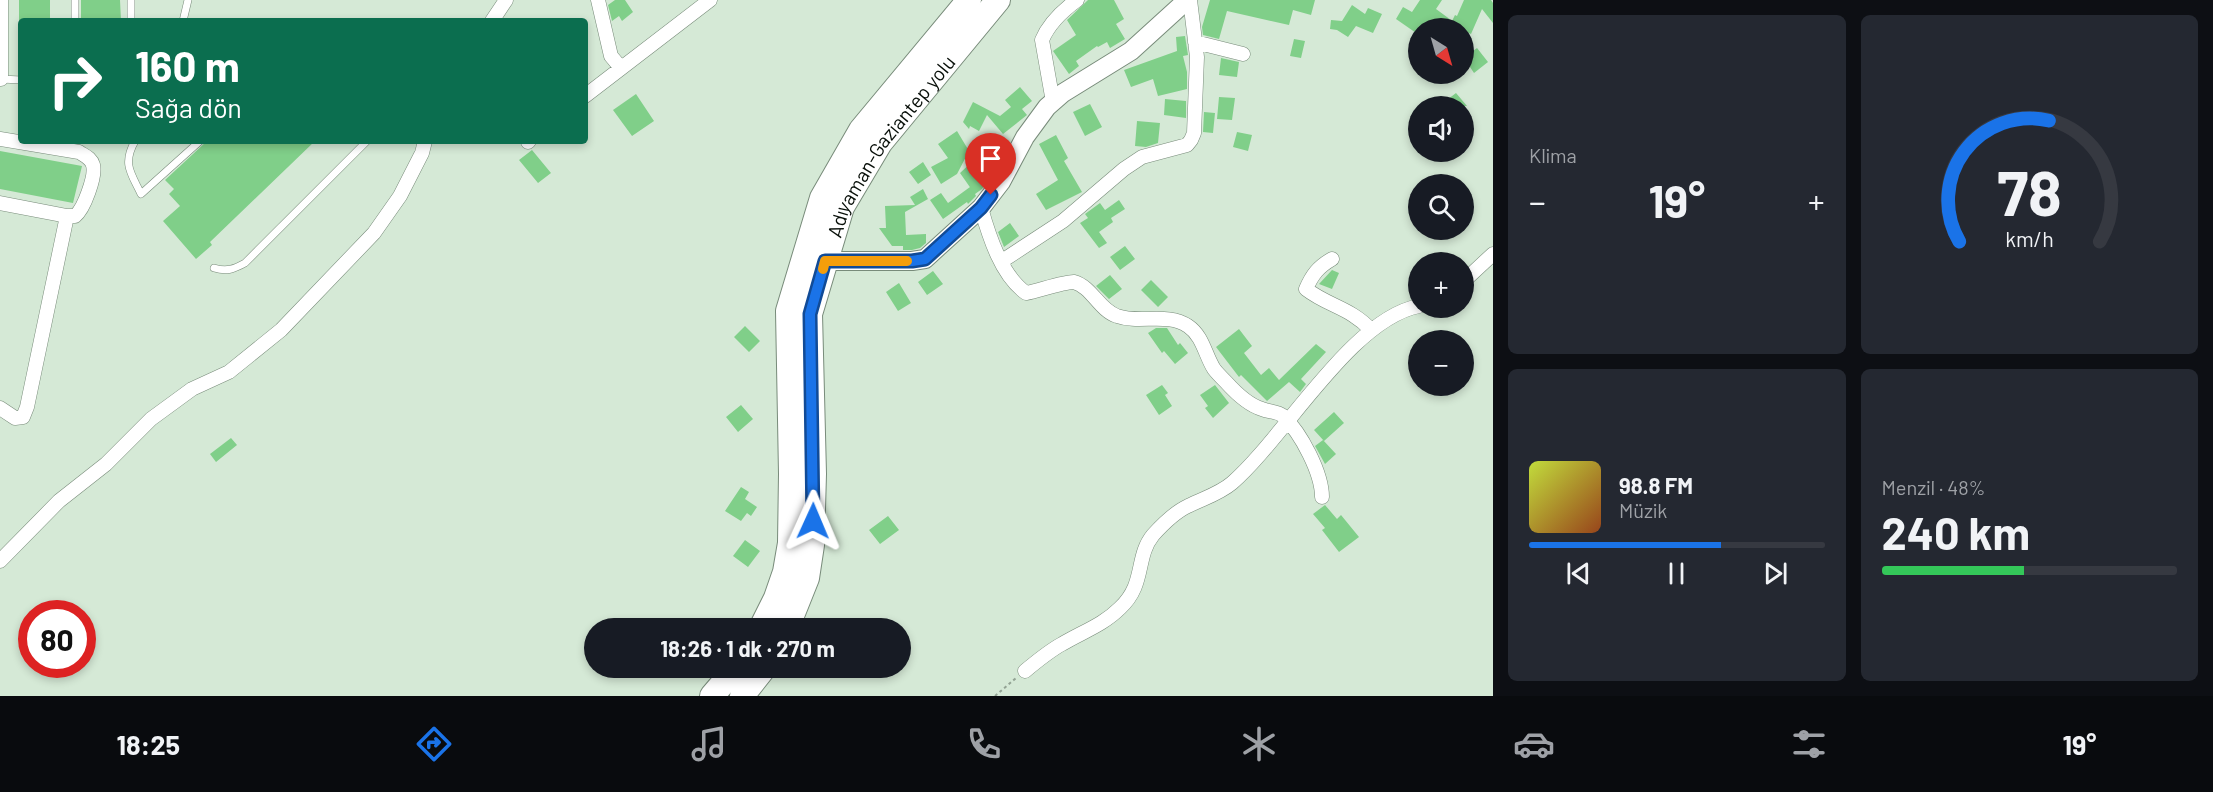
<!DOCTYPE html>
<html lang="tr">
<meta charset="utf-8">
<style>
body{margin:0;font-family:Barlow,sans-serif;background:#242831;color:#f1f3f6;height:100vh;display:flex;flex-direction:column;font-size:22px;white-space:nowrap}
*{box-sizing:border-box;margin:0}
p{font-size:20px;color:#9ea1a6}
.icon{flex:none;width:33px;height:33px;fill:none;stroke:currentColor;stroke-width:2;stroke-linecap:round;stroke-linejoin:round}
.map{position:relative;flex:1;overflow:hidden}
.sheet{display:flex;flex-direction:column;gap:15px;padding:15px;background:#0d0f14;width:720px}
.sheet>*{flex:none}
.banner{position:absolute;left:18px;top:18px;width:570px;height:126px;border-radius:6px;box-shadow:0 3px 9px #0003;background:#0b6e4f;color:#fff;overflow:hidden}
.needle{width:39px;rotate:143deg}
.tools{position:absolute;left:1408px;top:18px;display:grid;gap:12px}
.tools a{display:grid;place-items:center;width:66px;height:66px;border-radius:50%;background:#171b24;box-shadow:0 3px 9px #0003;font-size:30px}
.speed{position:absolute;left:18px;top:600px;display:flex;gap:12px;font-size:30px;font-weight:700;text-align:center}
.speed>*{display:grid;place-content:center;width:78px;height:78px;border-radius:50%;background:#171b24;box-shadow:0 3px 9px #0003;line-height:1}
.speed .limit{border:9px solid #d22;background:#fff;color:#111}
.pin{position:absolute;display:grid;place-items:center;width:51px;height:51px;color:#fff;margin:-62px -26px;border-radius:50% 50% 50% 0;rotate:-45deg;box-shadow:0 0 6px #0007}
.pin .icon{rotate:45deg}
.me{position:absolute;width:66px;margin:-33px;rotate:1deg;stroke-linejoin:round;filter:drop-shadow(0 0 4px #0008)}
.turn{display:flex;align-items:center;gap:21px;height:126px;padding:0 18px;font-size:27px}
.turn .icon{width:78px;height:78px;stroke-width:2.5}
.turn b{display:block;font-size:42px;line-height:51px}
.big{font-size:45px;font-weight:700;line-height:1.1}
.sheet .card{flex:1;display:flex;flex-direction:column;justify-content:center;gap:9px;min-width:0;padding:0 21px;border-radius:9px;background:#242831}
.sheet .dial{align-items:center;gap:0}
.dial svg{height:156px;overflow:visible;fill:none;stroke:#363941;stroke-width:7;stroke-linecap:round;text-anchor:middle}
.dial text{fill:#f1f3f6;stroke:none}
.song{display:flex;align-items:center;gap:18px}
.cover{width:72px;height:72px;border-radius:9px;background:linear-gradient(135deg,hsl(70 70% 55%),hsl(20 70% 35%))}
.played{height:6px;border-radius:3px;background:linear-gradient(90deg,#1a73e8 65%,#363941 65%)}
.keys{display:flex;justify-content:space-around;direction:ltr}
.heat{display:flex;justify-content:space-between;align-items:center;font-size:33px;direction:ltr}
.charge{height:9px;border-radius:4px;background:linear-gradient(90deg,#34c759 48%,#363941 0)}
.sheet .tiles{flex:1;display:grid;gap:15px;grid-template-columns:repeat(2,1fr)}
.trip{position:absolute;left:584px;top:618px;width:327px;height:60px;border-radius:30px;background:#171b24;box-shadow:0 3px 9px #0003;font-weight:700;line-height:60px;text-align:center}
.tabs{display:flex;height:96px;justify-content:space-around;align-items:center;background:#090b0e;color:#9ea1a6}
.tabs .icon{width:42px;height:42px}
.tabs .active{color:#1a73e8}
.tabs b{font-size:27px;color:#f1f3f6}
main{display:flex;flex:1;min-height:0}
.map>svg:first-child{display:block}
.building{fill:#80cf89}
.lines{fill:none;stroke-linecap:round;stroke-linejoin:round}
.lane-casing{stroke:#788b7a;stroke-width:8}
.street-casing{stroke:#788b7a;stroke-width:15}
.secondary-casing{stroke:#788b7a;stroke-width:20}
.highway-casing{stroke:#788b7a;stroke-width:26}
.path{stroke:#93a394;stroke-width:2;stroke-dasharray:3 3;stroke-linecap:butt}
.lane{stroke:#fff;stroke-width:7}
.street{stroke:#fff;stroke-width:14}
.secondary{stroke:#fff;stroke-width:18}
.highway{stroke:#fff;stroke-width:24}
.route-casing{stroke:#114b97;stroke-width:15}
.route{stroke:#1a73e8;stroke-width:10}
.slow{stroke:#f59e0b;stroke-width:10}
.labels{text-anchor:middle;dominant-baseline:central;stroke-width:4.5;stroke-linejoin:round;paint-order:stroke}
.street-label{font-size:20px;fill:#080f09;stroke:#d5e9d6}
</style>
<main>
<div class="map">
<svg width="1493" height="696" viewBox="0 0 1493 696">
<rect width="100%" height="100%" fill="#d5e9d6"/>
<path class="building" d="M19,0H50V21H19Z
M81,0H120L121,21H81Z
M615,0H625L633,12L622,21L619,16L612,21L608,5Z
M1088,0H1114L1124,19L1116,24L1125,39L1110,48L1107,42L1098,47L1097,46L1076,61L1079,66L1069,74L1053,51L1076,35L1067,20Z
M1210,0H1315L1311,15L1293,10L1289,25L1227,11L1219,39L1203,35L1202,27Z
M1420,0H1442L1436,9L1451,20L1449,24L1438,19L1444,28H1419V35L1396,19L1403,7L1412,12Z
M1464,0H1491L1493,3V23L1482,9L1471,34L1464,31V28H1458L1450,25L1455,15L1457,16Z
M1352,5L1365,14L1368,8L1382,14L1373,33L1356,26L1348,37L1337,30L1330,29L1331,20L1342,21Z
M1185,36L1188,55L1183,56L1187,72V89L1158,96L1153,79L1131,87L1124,70L1177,51L1176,37Z
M1294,39L1305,41L1301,58L1290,56Z
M1477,48L1488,62L1474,73L1464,58Z
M1221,58L1239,62L1237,77L1219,75Z
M1020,87L1032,101L1022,109L1027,115L1003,134L987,115L979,131L970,126L969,129L963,122L973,102L1000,116L1011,107L1005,100Z
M1456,93L1467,106H1439Z
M636,94L654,121L632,136L613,110Z
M1219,97L1235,98L1232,120L1217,119Z
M1165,99L1186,101V118L1164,115Z
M1090,104L1102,127L1085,136L1073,112Z
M1204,112L1215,113L1213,133L1203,132Z
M1137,121L1160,123L1158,143L1146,147L1135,146Z
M957,131L969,151L957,174L941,184L931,167L948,158L938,144Z
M1237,132L1252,135L1248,151L1233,147Z
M1056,135L1068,158L1064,161L1082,192L1046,210L1036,194L1058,180L1039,144Z
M999,136L1008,146L997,158L987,148Z
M207,141H315L210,242L212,245L196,259L163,221L180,206L169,194L174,189L165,180Z
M532,150L551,173L538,183L519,160Z
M0,151L82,166L73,203L0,189Z
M974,160L979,169L985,165L992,175L982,189L975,194L976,196L968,204L967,202L943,219L930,200L941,193L948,203L970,187L974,193L960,173Z
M923,162L931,175L918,184L909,172Z
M923,189L928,199L905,212L906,235L926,234V243L920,248L912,250H903V246H892L879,228H886L885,206L915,205L910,197Z
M1119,200L1125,209L1111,218L1113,222L1099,232L1107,243L1099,248L1080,223L1088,218L1085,214L1100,203L1105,210Z
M1010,223L1019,236L1004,247L998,232Z
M1125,246L1135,259L1120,270L1110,257Z
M1332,270L1339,273L1332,289L1319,284Z
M933,271L943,284L927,295L918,282Z
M1110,275L1122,289L1109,299L1096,286Z
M1151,280L1168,297L1158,307L1141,290Z
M899,283L911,303L898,311L886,292Z
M745,326L760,341L749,352L734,337Z
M1156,328H1167L1178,345L1180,343L1188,353L1175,364L1164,351L1162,353L1148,333Z
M1239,329L1252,346L1244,353L1261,375L1269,368L1279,380L1316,344L1326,352L1301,379L1306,384L1300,392L1289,382L1267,401L1241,375L1239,377L1216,347Z
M1162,385L1168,393L1165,395L1172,406L1159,415L1146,395Z
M1215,385L1229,403L1213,418L1205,408L1208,406L1200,395Z
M741,405L753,419L738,432L726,417Z
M1334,412L1344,423L1324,441L1314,430Z
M231,438L237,445L216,462L210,454Z
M1323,440L1336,454L1325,464L1315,446Z
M741,487L749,492L745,499L757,507L751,516L747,513L741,521L725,511Z
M1325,505L1337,519L1341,515L1359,537L1339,552L1322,530L1325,528L1313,514Z
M888,516L899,530L880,544L869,530Z
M745,540L760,551L748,567L733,556Z"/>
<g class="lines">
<defs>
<path id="lane" d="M75,0V21
M131,21V0
M183,21L188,0
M0,79L21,80
M135,141C122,164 131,173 141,194L200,141
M214,268C227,272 234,269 245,263L367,141"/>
<path id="street" d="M1,0V79
M598,0L611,56L621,68
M492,21L506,0
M1195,42L1243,54
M585,96L710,0
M1053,102L1042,40C1049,23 1062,11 1077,0
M0,139L79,152C85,156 91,158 93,165C96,176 84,209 75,216H67L0,203
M528,142L529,141
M981,208C989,236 1001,275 1026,293C1037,291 1067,281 1074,282C1092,287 1099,310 1117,316C1139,324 1168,312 1188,326C1203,336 1205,355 1214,369C1217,373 1222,378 1226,382C1235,392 1248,405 1262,409C1269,412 1277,411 1283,416C1301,433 1322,473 1322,497
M1332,259C1318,267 1312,275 1306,289C1328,306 1351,308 1371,330
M1002,261L1063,221L1124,169L1142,157L1187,145L1191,140L1194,133L1197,57L1190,0
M1464,281L1493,254
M0,408L15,418L23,417L27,407L67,216
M0,561L59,501L106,464L151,419L192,389L229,372L281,330L374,233L400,196L422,153L425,141
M1025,671C1037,661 1049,651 1062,644C1082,632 1103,625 1120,608C1146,584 1135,557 1153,535C1163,524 1175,512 1188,506C1204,498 1219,494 1232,483C1285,437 1351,319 1419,306"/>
<path id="secondary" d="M825,261H912L925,259L981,208L1001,182L1025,137L1047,107L1063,93L1131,51L1187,0"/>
<g id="highway">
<path d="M761,628L776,598L785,572L790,543L791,474L788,311L822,198L861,130L969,0"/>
<path id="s1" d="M787,628L807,578L812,545L814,474L810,314L842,207L880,143L998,0"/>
<path d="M712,696L736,668"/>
<path d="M742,696L764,668"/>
</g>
</defs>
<use href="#lane" class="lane-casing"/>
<use href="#street" class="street-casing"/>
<use href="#secondary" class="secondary-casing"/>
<use href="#highway" class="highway-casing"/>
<path class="path" d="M995,696L1016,678"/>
<use href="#lane" class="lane"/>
<use href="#street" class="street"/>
<use href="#secondary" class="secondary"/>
<use href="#highway" class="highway"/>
</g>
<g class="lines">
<defs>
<path id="route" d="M813,521L810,314L825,261H912L925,259L981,208L991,195"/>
</defs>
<use href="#route" class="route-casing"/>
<use href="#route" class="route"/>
<path class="slow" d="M823,269L825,261H907"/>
</g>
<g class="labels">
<g class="street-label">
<text stroke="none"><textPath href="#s1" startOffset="507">Adıyaman-Gaziantep yolu</textPath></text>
</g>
</g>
</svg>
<div class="tools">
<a><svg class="needle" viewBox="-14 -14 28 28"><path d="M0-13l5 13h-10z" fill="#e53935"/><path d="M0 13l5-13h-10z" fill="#9ea1a6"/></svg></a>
<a><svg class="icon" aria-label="sound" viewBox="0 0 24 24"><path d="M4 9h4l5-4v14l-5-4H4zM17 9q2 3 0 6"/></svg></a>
<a><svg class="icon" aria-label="search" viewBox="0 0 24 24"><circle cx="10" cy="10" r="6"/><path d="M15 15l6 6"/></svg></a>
<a>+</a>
<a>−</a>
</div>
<div class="speed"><div class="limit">80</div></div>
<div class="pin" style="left:991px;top:195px;background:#d93025"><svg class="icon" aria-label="arrive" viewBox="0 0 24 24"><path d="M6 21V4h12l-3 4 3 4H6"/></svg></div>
<svg class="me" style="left:813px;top:521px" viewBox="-20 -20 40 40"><path d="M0-17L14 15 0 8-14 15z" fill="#1a73e8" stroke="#fff" stroke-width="4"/></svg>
<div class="trip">18:26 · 1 dk · 270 m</div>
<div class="banner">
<div class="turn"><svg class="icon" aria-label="right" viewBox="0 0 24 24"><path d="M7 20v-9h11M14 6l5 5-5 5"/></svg><div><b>160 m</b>Sağa dön</div></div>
</div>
</div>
<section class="sheet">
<div class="tiles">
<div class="card"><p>Klima</p>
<div class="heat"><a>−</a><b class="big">19°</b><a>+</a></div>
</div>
<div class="card dial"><svg viewBox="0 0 100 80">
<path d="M14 69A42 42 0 1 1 86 69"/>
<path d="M14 69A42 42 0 0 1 60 7" stroke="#1a73e8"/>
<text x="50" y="56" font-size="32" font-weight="700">78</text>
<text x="50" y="72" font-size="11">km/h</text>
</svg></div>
<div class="card">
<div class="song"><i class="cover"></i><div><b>98.8 FM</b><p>Müzik</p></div></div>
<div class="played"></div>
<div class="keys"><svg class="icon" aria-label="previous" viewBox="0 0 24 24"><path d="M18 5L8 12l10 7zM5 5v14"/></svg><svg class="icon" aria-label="pause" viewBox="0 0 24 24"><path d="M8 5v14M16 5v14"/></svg><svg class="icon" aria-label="next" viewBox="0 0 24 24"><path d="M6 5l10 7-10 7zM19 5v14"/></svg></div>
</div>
<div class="card"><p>Menzil · 48%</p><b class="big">240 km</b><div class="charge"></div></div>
</div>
</section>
</main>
<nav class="tabs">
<b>18:25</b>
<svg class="icon active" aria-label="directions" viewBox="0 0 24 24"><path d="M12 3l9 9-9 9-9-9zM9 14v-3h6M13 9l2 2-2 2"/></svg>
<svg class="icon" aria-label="music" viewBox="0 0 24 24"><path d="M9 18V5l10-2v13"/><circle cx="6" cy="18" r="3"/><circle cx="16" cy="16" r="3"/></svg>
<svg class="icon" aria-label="phone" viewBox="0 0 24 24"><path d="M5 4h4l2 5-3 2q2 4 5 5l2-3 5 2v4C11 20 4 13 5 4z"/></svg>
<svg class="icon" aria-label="climate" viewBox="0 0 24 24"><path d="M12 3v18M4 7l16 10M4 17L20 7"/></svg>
<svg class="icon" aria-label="car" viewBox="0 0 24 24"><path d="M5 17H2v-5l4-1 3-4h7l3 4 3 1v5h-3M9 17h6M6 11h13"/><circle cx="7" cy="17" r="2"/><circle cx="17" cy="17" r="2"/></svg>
<svg class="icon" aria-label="filters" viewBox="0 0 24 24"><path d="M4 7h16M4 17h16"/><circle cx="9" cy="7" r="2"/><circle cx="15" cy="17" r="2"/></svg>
<b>19°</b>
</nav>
